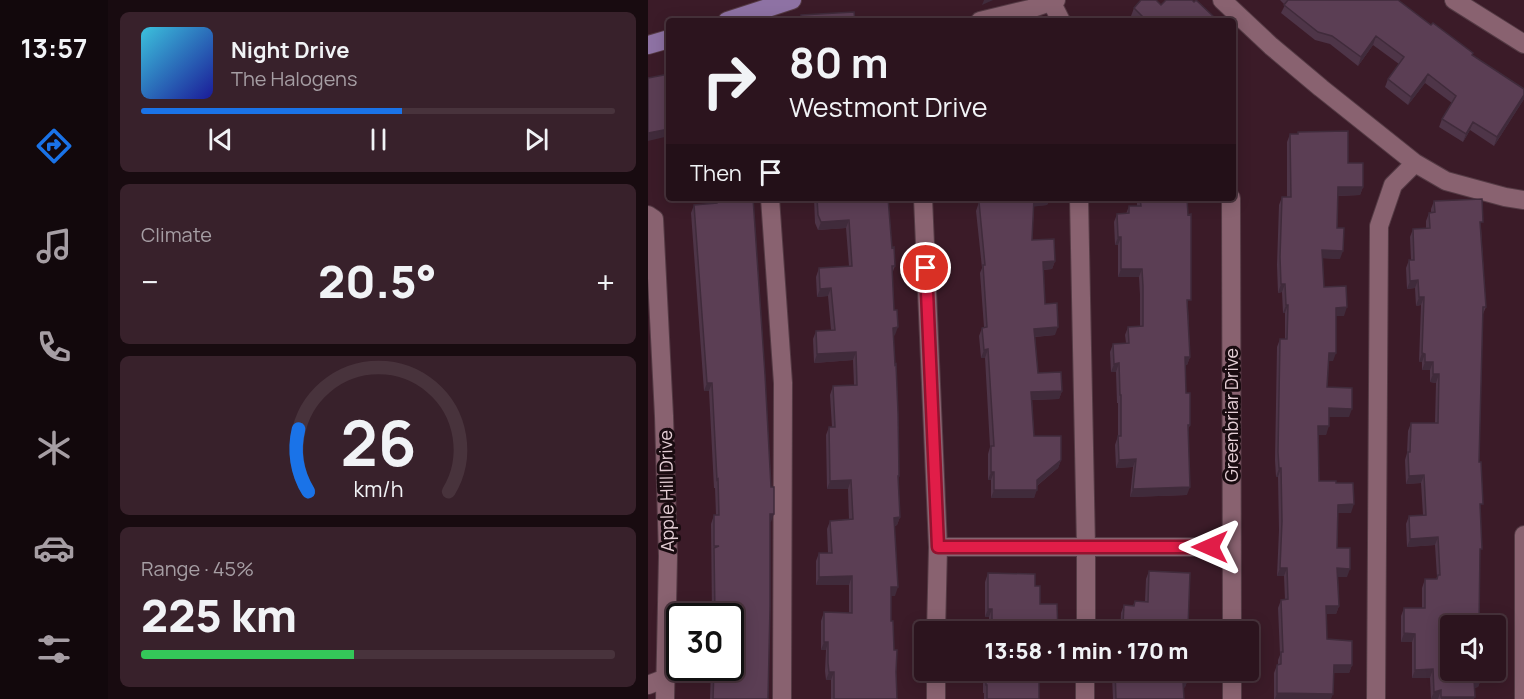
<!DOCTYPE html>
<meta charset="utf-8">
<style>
body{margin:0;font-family:Manrope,sans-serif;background:#38212b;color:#f1f3f6;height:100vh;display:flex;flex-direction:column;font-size:22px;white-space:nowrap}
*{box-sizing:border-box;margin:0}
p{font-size:20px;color:#a69ea4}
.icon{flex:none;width:33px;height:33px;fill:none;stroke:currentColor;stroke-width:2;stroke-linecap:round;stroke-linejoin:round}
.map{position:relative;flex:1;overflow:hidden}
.panel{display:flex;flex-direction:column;gap:12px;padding:12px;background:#180b10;width:540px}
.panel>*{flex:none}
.guide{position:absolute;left:18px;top:18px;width:570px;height:183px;border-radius:6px;box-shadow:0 3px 15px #0003,0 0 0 2px #48333c;background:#2c141e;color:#f1f3f6;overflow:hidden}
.tools{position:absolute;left:792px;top:615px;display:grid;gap:12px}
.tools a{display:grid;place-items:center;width:66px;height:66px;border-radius:6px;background:#2c141e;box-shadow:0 3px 15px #0003,0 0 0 2px #48333c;font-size:30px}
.speed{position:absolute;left:18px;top:603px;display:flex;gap:12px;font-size:30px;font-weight:700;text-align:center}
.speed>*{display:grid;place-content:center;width:78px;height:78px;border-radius:50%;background:#2c141e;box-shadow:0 3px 15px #0003,0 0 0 2px #48333c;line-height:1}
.speed .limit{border:3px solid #111;border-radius:9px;background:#fff;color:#111}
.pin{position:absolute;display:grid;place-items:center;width:51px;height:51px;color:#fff;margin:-26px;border:3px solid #fff;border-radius:50%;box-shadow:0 2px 6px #0007}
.me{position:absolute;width:66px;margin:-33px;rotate:270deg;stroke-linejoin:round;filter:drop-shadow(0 0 4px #0008)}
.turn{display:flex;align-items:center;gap:21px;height:126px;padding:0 24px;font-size:27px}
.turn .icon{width:78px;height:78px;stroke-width:2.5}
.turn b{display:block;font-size:42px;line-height:51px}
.then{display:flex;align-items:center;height:57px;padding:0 24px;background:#0003;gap:12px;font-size:22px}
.big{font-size:45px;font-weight:800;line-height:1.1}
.panel .widget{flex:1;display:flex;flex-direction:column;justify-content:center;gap:9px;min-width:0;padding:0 21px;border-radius:9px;background:#38212b}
.panel .dial{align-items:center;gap:0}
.dial svg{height:156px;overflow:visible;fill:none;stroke:#48333c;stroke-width:7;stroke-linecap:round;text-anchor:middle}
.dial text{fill:#f1f3f6;stroke:none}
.song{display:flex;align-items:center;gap:18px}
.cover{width:72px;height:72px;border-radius:9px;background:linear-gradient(135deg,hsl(190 70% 55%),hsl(240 70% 35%))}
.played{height:6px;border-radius:3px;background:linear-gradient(90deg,#1a73e8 55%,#48333c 55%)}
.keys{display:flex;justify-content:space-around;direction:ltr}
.heat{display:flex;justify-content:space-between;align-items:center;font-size:33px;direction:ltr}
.charge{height:9px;border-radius:4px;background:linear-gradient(90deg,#34c759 45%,#48333c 0)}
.trip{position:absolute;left:266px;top:621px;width:345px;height:60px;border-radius:6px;background:#2c141e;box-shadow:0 3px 15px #0003,0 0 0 2px #48333c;font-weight:800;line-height:60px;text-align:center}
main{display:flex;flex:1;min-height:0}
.menu{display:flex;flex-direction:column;width:108px;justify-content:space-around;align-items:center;background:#12080c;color:#a69ea4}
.menu .icon{width:42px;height:42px}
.menu .selected{color:#1a73e8}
.menu b{font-size:27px;color:#f1f3f6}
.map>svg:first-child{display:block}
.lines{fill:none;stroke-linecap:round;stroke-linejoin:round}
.minor-casing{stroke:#543a44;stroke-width:20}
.major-casing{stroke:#543a44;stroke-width:20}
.minor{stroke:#896270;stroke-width:18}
.major{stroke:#8e72a4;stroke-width:18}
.wall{fill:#4e3548}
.shaded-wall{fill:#402b3b}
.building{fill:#5b3e54;stroke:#402b3b;stroke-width:1.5}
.route-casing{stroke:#92132f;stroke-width:15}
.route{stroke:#e11d48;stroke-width:10}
.labels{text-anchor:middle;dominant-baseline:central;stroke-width:6;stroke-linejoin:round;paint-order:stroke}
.street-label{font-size:18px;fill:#e5cfd6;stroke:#190b10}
</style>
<main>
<nav class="menu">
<b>13:57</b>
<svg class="icon selected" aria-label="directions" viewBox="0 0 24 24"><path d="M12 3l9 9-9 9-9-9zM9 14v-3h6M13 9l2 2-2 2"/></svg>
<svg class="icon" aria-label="music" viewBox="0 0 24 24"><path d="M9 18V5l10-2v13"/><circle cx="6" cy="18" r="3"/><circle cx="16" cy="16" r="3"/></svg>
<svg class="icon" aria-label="phone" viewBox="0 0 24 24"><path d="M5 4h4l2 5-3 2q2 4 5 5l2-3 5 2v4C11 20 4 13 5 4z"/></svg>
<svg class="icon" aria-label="climate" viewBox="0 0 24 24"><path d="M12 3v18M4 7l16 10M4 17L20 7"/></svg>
<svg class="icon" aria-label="car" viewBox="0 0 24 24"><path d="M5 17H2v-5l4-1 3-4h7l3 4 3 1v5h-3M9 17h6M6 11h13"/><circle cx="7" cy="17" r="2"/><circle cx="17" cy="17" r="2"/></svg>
<svg class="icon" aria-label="filters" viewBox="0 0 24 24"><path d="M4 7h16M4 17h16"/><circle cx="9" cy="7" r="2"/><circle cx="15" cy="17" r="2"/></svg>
</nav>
<section class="panel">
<div class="widget">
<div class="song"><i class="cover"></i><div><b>Night Drive</b><p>The Halogens</p></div></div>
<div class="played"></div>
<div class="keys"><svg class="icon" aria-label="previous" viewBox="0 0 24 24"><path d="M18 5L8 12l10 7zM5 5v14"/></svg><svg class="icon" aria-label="pause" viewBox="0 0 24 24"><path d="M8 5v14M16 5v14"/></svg><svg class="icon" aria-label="next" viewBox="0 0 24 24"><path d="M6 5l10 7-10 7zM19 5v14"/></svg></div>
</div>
<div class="widget"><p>Climate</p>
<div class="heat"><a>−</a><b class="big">20.5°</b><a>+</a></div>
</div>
<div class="widget dial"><svg viewBox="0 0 100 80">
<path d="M14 69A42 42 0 1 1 86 69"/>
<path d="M14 69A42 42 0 0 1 9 37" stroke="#1a73e8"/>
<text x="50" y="56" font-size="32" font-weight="700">26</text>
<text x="50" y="72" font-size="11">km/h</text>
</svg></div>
<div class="widget"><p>Range · 45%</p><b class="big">225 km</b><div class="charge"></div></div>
</section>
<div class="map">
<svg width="876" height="699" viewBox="0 0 876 699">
<rect width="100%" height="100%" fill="#3b1b28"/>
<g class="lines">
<defs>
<path id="minor" d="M574,0L623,46L673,88L767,163L798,181L857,197L876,200
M806,0L876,44
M403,1L413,21
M332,21L382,9L408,0
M122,198L135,383L134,699
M275,198L290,547L288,632
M431,198L438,547V632
M583,198L584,632
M0,215L6,219L16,416L20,556L17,699
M290,547H583
M584,670V699
M0,685L18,678
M288,699V670
M437,699V670
M728,699L731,226L745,185L767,163
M876,699V535"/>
<path id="major" d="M79,21L144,0
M0,45L21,39"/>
</defs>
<use href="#minor" class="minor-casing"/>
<use href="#major" class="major-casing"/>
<use href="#minor" class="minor"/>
<use href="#major" class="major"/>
</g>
<path class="wall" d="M632,0H750L824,56L876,99L846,146L822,130L815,142L791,127L794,119L804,103L777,83L760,105L737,87L740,79L751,64L725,45L710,66L682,44L667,40L633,13L637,5Z
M513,5L566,17L564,21H488L483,16L486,8Z
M642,134L700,163L715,187L712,195L690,196L689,228L692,259L674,258L676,287L696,316H688L685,361H680L679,387L701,417H681L678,435H670L671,481L688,483L703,513H690L689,548L699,577H690L691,606L688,614H678L679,639L704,665L701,673H686L683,699H626V673L629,665H630V660L632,655L630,608L633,600H637L636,576H629L631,530L630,477H628L627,460L629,347L632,339H637V313H635L634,292L630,293L629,265L631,205L634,197H639V142Z
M68,198H105L123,522H122L120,699H62L63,668H82V616H64L63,524L66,515H68L67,488H66L61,391H56L43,213L46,205L66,203Z
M166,198H240L244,248L247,266L244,274L247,335L245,336L251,476L250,480L252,517L249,525L247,526V596H243V621L248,672L249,699H183V680H178L177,671L178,650H173V621L176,612L201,613V585H168V561L171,553H180L179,529L182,521L201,520L200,489H179L178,435L181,427H184L182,395L185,386L206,385L205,360L166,363L165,339L168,331L183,330L180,296L169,297L168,277L171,268L201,266L198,228L170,230L167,223Z
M332,198H402L399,205L386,206L384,240L407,261L404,269L395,270L397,304L407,335L387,337L390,373L414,391L411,399L384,400L386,436L413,460L410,468L389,486L386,498H343V480H340V454L342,447L337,358H333L331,336L334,328L336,327L332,273L334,268L328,211L331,202H332Z
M489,198H539L540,308L542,357L539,365H538V393L542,425L540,430L539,495L482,497L485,467L468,468L467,445L470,436V403H469L468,372H463L462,352L465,344L478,343L477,335L480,327L492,326V295L491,277H470V245H467L466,222L469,214H478L481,206H489Z
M786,201L833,228L838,307L835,314L831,462L832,512L802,626L833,679L830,687L826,688V699H783L782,678H764V642H753V616L756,608H774V588L777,579H788L789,577L787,545L759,547L758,524L761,516L775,515L773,483L758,484L757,460L759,453L760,431L763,423H787L788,383L782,382V370H774V362H771L773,305L768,306L767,288L759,289L758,268L761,260H763L762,237L765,229H778V221L781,213H783V209Z
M501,571L540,627L538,632H472L473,613L476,605L485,606L487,601H497L498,579Z
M340,573L387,586L392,604L410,632H341V617H337V582Z
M335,670H391V699H336V693H335Z
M466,670H539L540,679L537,687L535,688L536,699H465L464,677Z"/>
<path class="shaded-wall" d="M336,0H345L334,5Z
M728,36L725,45L710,66L713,57Z
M780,74L777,83L760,105L763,97Z
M876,95V99L846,146L849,137Z
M825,122L822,130L815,142L818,134Z
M21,129V136L0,141V133Z
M690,187H715L712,195L687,196Z
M386,198H402L399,205L383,207Z
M201,220L198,228L170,230L173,222Z
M470,237H473L470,245H467Z
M674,250L695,251L692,259L671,258Z
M407,261L404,269L392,270L395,262Z
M473,269H494L491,277H470Z
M770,280L767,288L759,289L762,281Z
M633,284H637L634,292L630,293Z
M183,288L180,296L169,297L172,289Z
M771,297H776L773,305L768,306Z
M638,305H640L637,313H635Z
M699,307L696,316H685L688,308Z
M250,327L247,335L242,336L245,328Z
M410,327L407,335L383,337L386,329Z
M340,349L337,358H333L336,350Z
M208,352L205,360L166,363L169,354Z
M681,353H688L685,361H678Z
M774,353L777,354L774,362H771Z
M537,357H542L539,365H534Z
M777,362H785L782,370H774Z
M471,363L468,372H463L466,364Z
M785,374H791L788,383L782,382Z
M59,383H64L61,391H56Z
M414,391L411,399L380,400L383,392Z
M681,408L704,409L701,417H678Z
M670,426H681L678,435H667Z
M488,459L485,467L468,468L471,460Z
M413,460L410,468L386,488L389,480Z
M631,468H633L630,477H628Z
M343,472H346L343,480H340Z
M776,475L773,483L758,484L761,476Z
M203,480L200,489H179L182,481Z
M542,487L539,495L482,497L485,489Z
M346,490H389L386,498H343Z
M706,504L703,513H687L690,505Z
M122,514H126L123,522H119Z
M252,517L249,525L243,526L246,518Z
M790,537L787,545L759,547L762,539Z
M632,568H639L636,576H629Z
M689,568L702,569L699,577H686Z
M204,576L201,585H168L171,577Z
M243,587H250L247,596H240Z
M678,606H691L688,614H675Z
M340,609H344L341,617H337Z
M475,624L490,625L487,632H472Z
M756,633L767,634L764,642H753Z
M176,642H180L178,650H173Z
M686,665H704L701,673H683Z
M785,669L782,678H764L767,670Z
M181,672H186L183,680H178Z
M540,679L537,687L532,691L535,682Z
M826,679H833L830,687L823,688Z
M793,690L790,699H783L786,692Z
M629,693L685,694L683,699H627Z
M793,697H827L826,699H793Z"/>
<path class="building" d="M493,0H508L513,5L518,0H544L546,2L548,0L566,17L562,21H503L501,19L499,21L486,8Z
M640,0H750L783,25L785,23L825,53L824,55L876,89V95L849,137L825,122L818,134L794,119L808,96L780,74L763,97L740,79L756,57L728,36L713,57L684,36L670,32L636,5Z
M206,12L207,21H153V15Z
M21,74V129L0,133V78Z
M700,131V163H715V187H690L689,228H696L695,251L674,250L676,287L698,286L699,307L688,308V353H681L679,387L704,388V409L681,408V426H670L671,481H688V483H705L706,504L690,505L689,548H702V569L689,568L691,606H678L679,639L704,641V665H686L685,694L629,693V665L633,664V652H635L633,600L640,599L639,568H632L634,521L633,468H631L630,452L632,339H639L640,305H638L637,284H633L632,257L634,197H643L642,134H650V132Z
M69,198H105L117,375L123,487H126V514H122V607L120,699H65L66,668H82V616H67L66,548L71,546H66V515H71L70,479L69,480L64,383H59L46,205L69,203Z
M169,198H240L244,248L246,247L247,266H244L246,310H249L250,327L245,328L247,365L248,364L250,413L251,476H250L252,517L246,518L250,587H243V621H245L246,650H249L248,672L249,699H186V672H181L180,663V642H176V612L204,613V576L171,577V553H184L182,521L205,519L203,480L182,481L181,427H187L185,386L209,385L208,352L169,354L168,331L187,330L183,288L172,289L171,268L204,266L201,220L173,222L170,215Z
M335,198H391H386L384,240L406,239L407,261L395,262L397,304L409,303L410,327L386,329L390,373L413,372L414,391L383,392L386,436H413V460L389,480V490H346V472H343V446H346L340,349L336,350L334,328L339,327L335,265H337L331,202H336Z
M492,198H539L540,215L543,214V300H539L542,357H537L538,393H542V425H540L542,487L485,489L488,459L471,460L470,436H473V395H472L471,363L466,364L465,344L481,343L480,327L495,326V286L494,269H473V237H470L469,214L481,213V206H493Z
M834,199L835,222H832L838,307H835L831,462H833L835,504H832L834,549H832L831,626H802V670H833V679H826L827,697H793V690L786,692L785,669L767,670V634L756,633V608H777V579H789L790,575H792L790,537L762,539L761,516L778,515L776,475L761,476L760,452H762L763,423H790L791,374H785V362H777V354L774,353L776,297H771L770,280L762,281L761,260H766L765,229L782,228L781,213L787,212L786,201Z
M501,571L542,573L540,627H537V632H490V625L475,624L476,605L486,606L487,601L500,602Z
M340,573L387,574V586H392V604H409L410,632H344V609H340Z
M338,670H391V699H339V685H338Z
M467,670H539L540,679L535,682L536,699H468Z"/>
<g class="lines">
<defs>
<path id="route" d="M278,268L290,547H562"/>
</defs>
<use href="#route" class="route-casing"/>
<use href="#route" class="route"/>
</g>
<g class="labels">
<g class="street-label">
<text transform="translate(583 415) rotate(-90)">Greenbriar Drive</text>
<text transform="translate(18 491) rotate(-91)">Apple Hill Drive</text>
</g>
</g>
</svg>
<div class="tools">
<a><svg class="icon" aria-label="sound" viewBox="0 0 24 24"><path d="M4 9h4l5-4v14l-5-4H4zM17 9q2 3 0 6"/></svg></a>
</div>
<div class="speed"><div class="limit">30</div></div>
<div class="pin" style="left:278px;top:268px;background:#d93025"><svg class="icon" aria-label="arrive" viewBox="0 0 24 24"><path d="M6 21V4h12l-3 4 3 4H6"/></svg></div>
<svg class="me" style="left:562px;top:547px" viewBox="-20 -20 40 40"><path d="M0-17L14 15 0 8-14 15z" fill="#e11d48" stroke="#fff" stroke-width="4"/></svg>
<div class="trip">13:58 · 1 min · 170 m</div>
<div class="guide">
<div class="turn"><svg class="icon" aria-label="right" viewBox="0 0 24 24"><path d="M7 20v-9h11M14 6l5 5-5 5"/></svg><div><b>80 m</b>Westmont Drive</div></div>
<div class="then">Then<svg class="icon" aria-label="arrive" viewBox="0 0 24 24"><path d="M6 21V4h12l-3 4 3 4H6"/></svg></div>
</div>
</div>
</main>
